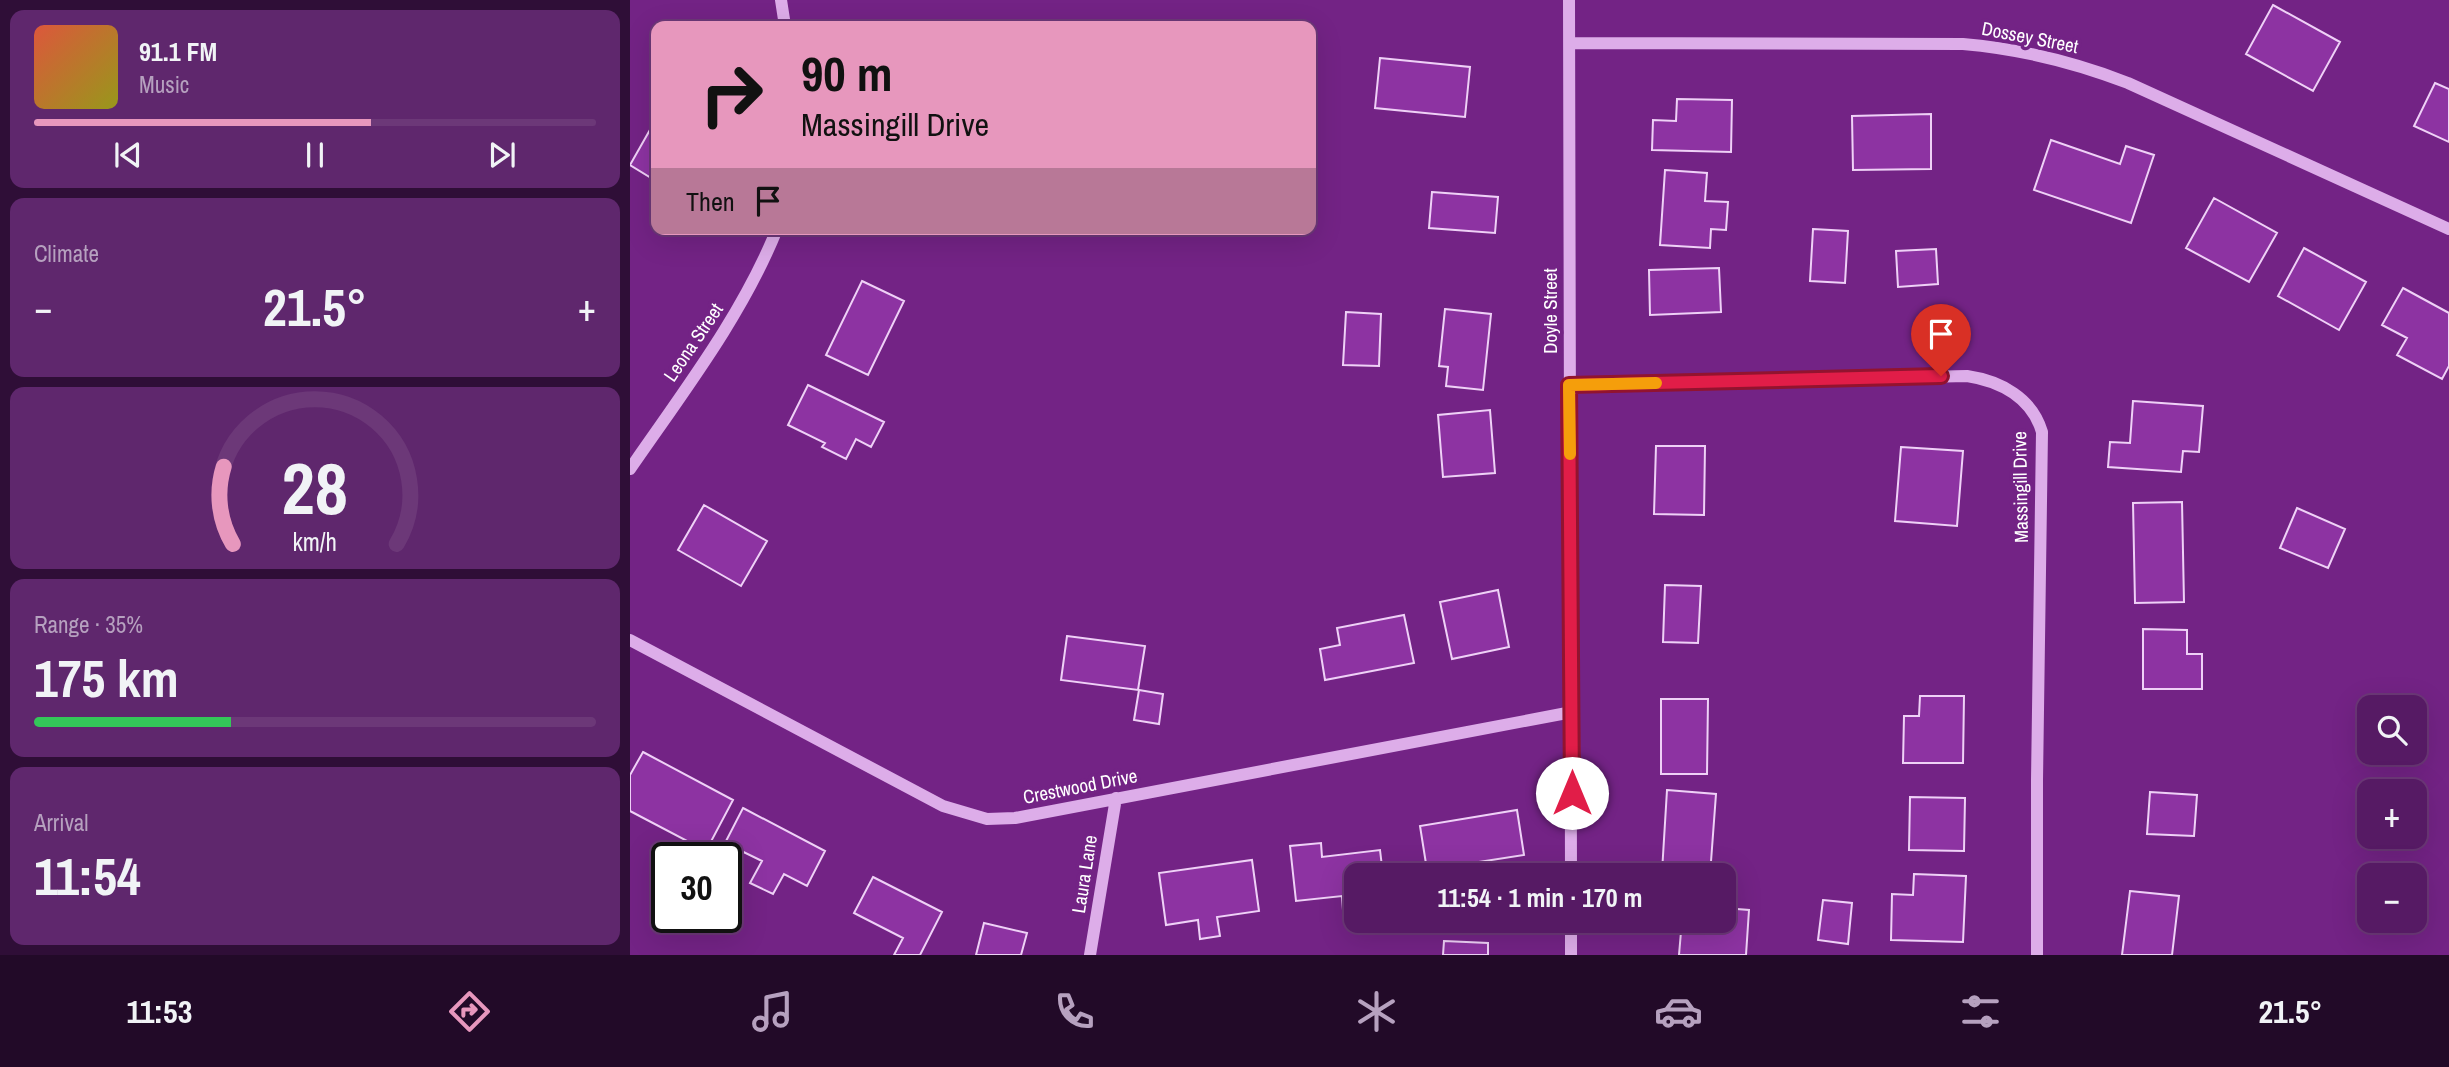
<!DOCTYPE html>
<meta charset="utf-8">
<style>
body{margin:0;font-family:"Archivo Narrow",sans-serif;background:#5f276d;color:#f1f3f6;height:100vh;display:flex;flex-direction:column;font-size:26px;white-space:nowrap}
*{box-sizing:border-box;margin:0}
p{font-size:23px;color:#b6a1bf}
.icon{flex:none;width:38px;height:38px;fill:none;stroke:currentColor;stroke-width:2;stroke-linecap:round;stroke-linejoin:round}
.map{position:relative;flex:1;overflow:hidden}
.details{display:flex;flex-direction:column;gap:10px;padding:10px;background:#2f0e37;width:630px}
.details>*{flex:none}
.top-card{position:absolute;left:21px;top:21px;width:665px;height:214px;border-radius:14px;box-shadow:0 7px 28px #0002,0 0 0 2px #6c3878;background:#e797bd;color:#111;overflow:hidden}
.buttons{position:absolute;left:1727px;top:695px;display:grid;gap:14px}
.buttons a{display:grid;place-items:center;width:70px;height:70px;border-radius:14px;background:#561a64;box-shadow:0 7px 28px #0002,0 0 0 2px #6c3878;font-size:35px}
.speed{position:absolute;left:21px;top:842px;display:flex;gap:14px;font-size:35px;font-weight:700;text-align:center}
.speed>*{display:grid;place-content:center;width:91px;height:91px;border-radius:50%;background:#561a64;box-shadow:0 7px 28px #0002,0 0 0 2px #6c3878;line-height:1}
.speed .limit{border:4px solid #111;border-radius:10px;background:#fff;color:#111}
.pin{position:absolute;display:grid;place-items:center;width:60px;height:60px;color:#fff;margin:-72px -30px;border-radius:50% 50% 50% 0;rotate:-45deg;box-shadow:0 0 7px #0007}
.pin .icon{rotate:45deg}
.me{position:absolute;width:77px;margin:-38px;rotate:0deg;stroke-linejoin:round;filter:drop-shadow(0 0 5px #0008)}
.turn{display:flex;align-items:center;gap:24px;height:147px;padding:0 35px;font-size:32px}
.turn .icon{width:91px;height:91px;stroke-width:2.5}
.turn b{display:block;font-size:49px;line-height:60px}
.then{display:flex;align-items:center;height:66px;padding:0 35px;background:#0003;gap:14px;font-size:26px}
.big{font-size:52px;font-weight:700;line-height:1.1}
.details .tile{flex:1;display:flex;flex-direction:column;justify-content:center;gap:10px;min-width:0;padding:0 24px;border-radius:14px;background:#5f276d}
.details .dial{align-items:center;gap:0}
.dial svg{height:182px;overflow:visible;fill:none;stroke:#6c3878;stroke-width:7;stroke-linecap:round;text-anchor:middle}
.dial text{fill:#f1f3f6;stroke:none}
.song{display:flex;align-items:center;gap:21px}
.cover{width:84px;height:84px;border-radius:10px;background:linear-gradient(135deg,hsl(10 70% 55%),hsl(60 70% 35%))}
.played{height:7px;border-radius:4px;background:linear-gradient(90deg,#e797bd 60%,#6c3878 60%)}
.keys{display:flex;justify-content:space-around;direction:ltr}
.heat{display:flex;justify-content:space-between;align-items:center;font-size:38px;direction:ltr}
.charge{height:10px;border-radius:5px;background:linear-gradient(90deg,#34c759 35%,#6c3878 0)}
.trip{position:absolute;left:714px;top:863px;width:392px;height:70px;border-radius:14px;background:#561a64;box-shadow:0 7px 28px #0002,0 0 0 2px #6c3878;font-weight:700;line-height:70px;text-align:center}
.tabs{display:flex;height:112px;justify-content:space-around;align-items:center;background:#220a28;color:#b6a1bf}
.tabs .icon{width:49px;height:49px}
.tabs .selected{color:#e797bd}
.tabs b{font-size:32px;color:#f1f3f6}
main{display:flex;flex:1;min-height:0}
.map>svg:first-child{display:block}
.building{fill:#8d33a2;stroke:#efd1f7;stroke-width:2}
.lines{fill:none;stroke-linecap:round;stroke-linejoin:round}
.minor{stroke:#ddade9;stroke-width:12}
.route-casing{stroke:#92132f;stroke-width:18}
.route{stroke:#e11d48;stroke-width:12}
.slow{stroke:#f59e0b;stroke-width:12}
.labels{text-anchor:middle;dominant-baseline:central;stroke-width:7;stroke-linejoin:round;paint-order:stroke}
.street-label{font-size:19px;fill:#fff;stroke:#732385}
</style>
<main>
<section class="details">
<div class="tile">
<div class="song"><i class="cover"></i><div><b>91.1 FM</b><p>Music</p></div></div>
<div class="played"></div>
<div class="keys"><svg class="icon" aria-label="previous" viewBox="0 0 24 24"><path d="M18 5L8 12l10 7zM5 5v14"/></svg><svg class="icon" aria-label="pause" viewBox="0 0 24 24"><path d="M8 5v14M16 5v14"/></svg><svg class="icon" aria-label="next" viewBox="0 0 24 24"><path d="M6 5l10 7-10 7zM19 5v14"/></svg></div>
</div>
<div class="tile"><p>Climate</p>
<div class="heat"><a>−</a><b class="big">21.5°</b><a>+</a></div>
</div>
<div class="tile dial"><svg viewBox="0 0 100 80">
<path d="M14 69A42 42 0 1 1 86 69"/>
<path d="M14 69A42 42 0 0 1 10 35" stroke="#e797bd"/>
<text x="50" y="56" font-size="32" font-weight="700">28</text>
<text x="50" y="72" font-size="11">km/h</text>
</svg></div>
<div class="tile"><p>Range · 35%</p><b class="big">175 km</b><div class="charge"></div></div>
<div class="tile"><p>Arrival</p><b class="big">11:54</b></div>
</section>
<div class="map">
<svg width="1819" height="955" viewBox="0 0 1819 955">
<rect width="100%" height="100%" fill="#732385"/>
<path class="building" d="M1643,5L1710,42L1683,91L1616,54Z
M750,58L840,67L835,117L745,108Z
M1805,83L1819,89V142L1784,126Z
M1047,99L1102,100L1101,152L1022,150L1023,120L1046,121Z
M1301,114V169L1223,170L1222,116Z
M21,128L26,132V181L0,165Z
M1421,140L1490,164L1496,146L1524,155L1501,223L1404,190Z
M1035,170L1077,173L1075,201L1098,202L1096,230L1081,229L1080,248L1030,245Z
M802,192L868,197L865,233L799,228Z
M1584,198L1647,233L1619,282L1556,248Z
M1183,229L1218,231L1215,283L1180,281Z
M1674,248L1736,282L1709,330L1648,296Z
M1306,249L1308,284L1268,287L1266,251Z
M1089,268L1091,312L1020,315L1019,270Z
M232,281L274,301L238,375L196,355Z
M1773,288L1819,313V366L1812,379L1767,355L1777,338L1752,325Z
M815,309L861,314L853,390L816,386L818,367L809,366Z
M716,312L751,314L749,366L713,365Z
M178,385L254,422L241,447L226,439L216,459L192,447L195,443L158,425Z
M1503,401L1573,406L1569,452L1553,451L1551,472L1478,467L1480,442L1500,443Z
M860,410L865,473L813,477L808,415Z
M1026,446H1075L1074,515L1024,514Z
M1271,447L1333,451L1327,526L1265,521Z
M1552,502L1554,602L1505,603L1503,503Z
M74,505L137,541L111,586L48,550Z
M1667,508L1715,529L1698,568L1650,548Z
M1035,585L1071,586L1068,643L1033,642Z
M868,590L879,647L822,659L810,602Z
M774,615L784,663L695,680L690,649L710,645L707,628Z
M1513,629L1557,630V654H1572V689H1513Z
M437,636L515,646L508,690L431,680Z
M509,690L533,694L529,724L504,720Z
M1290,696H1334L1333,763H1273L1274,716H1289Z
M1031,699H1078L1077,774H1031Z
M13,752L103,800L76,851L0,811V775Z
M1037,790L1086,794L1080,875L1032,872Z
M1520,792L1567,795L1564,836L1517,834Z
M1280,797L1335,798L1334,851L1279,850Z
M113,808L195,851L177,886L154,874L143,894L120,883L132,861L95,843Z
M887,810L894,855L797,870L790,826Z
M691,843L692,857L750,850L753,875H726V909L713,910L712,896L666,901L660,846Z
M622,860L629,911L587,917L590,936L570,939L568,920L536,925L529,873Z
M1284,874L1336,876L1333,942L1261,940L1262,894L1283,895Z
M243,877L312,912L290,955H264L273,938L224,913Z
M1500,891L1549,896L1542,955H1492Z
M1193,900L1222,903L1218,944L1188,940Z
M1094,908L1119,910L1116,955H1049L1052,920H1094Z
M354,923L397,933L391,955H346Z
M814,941L858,943V955H813Z"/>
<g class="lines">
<path class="minor" d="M151,0L155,26
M939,0L941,875
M940,43L1333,44C1391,49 1444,62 1498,83L1819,229
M939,385L1337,376C1371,381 1402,398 1412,432L1407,780V955
M0,469C53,392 112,316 147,229
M0,640L313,806L357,819L385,818L942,712
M460,955L486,798
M941,955V920"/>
</g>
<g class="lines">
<defs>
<path id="route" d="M942,793L939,385L1311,376"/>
</defs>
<use href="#route" class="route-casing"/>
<use href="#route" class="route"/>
<path class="slow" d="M940,454L939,385L1026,383"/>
</g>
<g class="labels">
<g class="street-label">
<text transform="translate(1400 37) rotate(11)">Dossey Street</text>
<text transform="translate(920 311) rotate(-90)">Doyle Street</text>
<text transform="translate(63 342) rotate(-56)">Leona Street</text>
<text transform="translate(1390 487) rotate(-91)">Massingill Drive</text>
<text transform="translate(450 786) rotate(-11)">Crestwood Drive</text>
<text transform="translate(454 874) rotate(-81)">Laura Lane</text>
</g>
</g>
</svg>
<div class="buttons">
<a><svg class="icon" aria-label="search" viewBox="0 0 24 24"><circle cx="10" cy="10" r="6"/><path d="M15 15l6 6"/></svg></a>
<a>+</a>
<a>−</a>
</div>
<div class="speed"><div class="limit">30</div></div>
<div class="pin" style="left:1311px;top:376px;background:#d93025"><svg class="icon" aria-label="arrive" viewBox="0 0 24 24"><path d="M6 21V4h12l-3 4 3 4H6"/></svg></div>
<svg class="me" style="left:942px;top:793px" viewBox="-20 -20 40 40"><circle r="19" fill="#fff"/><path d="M0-13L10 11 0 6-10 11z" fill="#e11d48"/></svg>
<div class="trip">11:54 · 1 min · 170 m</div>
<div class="top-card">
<div class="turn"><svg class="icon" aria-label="right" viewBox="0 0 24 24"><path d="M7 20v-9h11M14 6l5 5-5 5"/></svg><div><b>90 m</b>Massingill Drive</div></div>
<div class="then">Then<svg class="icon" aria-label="arrive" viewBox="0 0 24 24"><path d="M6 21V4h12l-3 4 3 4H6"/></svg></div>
</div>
</div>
</main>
<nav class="tabs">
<b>11:53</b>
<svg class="icon selected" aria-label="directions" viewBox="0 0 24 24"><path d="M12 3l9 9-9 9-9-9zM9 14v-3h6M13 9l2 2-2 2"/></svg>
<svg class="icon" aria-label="music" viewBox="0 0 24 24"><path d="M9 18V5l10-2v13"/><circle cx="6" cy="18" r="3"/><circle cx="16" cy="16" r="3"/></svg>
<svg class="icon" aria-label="phone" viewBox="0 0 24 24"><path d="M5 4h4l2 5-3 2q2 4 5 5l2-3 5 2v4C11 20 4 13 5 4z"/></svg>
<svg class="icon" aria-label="climate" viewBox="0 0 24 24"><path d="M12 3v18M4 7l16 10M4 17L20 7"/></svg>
<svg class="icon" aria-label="car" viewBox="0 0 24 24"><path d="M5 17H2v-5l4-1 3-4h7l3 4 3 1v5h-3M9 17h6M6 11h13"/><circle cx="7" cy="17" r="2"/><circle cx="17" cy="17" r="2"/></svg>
<svg class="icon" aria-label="filters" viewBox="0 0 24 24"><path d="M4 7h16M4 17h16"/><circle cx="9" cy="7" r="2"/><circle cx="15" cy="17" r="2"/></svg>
<b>21.5°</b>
</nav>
